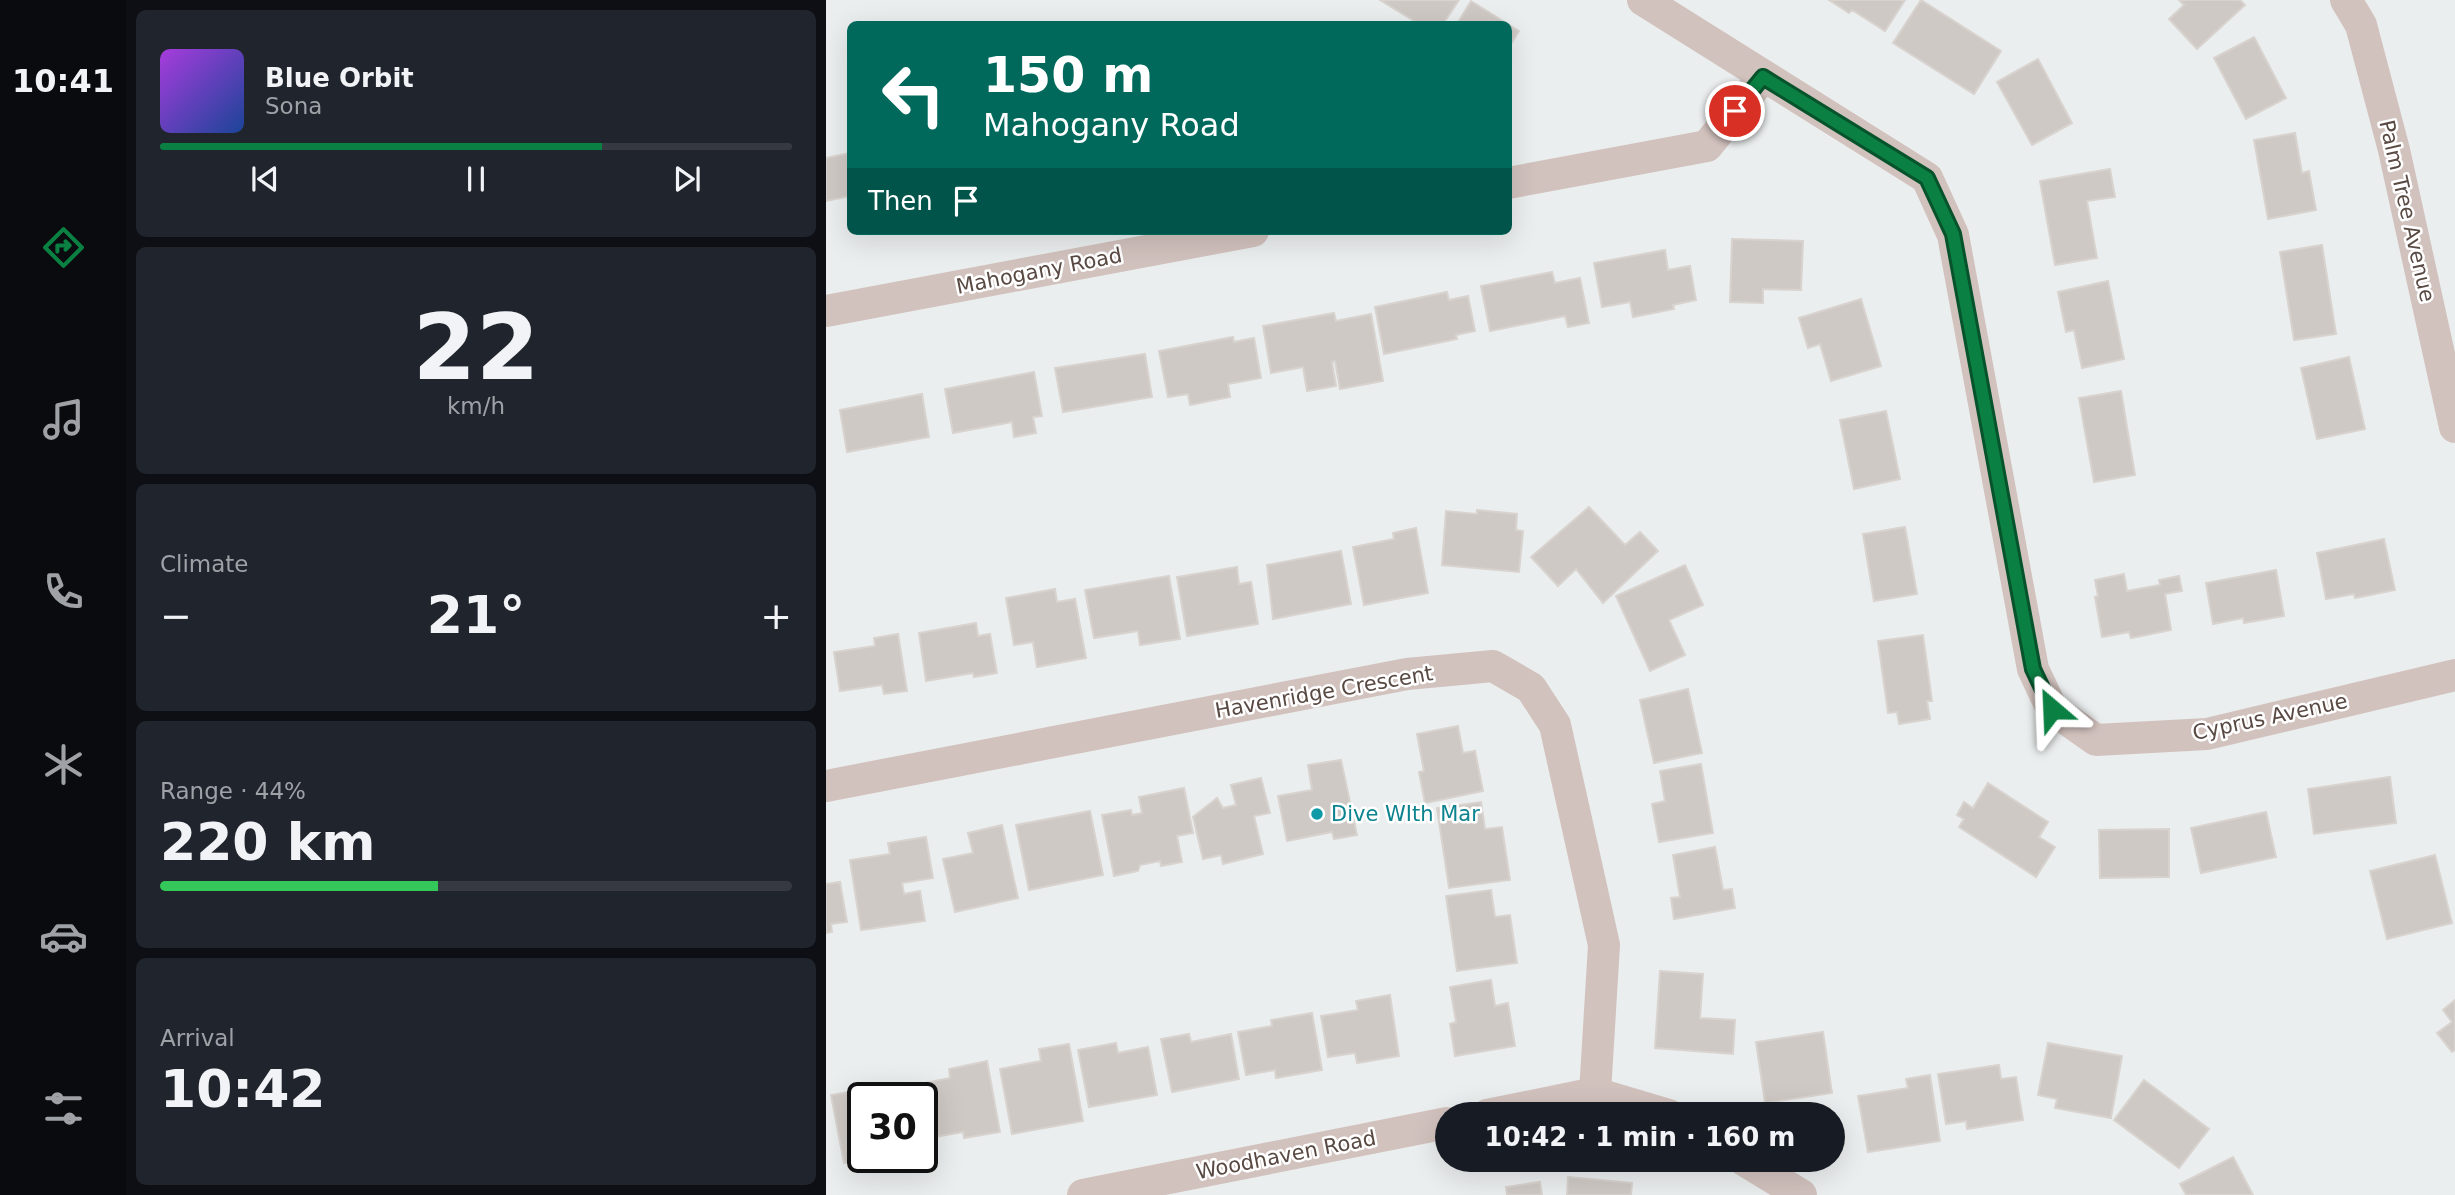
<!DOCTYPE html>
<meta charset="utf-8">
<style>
body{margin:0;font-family:"DejaVu Sans",sans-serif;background:#20242c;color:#f1f3f6;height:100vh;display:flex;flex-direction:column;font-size:26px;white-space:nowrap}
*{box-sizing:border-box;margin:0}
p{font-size:23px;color:#9ea1a6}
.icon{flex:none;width:38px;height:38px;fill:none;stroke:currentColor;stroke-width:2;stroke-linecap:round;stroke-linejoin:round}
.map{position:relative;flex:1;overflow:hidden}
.sheet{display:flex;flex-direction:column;gap:10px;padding:10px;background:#0d0f14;width:700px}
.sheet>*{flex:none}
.guide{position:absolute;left:21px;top:21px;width:665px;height:214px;border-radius:10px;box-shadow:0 7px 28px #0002;background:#00695c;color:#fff;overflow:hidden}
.speed{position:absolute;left:21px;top:1082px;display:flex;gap:14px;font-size:35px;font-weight:700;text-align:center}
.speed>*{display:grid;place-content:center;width:91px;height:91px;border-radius:50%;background:#171b24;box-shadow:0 7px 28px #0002;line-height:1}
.speed .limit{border:4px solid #111;border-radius:10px;background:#fff;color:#111}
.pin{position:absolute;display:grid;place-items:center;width:60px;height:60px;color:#fff;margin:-30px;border:4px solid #fff;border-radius:50%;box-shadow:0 2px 7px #0007}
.me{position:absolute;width:77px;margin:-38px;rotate:334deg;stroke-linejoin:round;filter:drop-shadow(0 0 5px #0008)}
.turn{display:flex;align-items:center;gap:24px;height:147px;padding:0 21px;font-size:32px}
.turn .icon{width:91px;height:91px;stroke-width:2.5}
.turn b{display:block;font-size:49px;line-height:60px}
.then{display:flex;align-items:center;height:66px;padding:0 21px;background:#0003;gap:14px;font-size:26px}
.big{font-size:52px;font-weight:600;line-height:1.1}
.sheet .widget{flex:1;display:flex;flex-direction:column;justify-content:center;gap:10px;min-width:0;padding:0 24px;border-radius:10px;background:#20242c}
.sheet .dial{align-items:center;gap:0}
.dial b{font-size:91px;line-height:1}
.song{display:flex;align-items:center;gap:21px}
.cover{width:84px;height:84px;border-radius:10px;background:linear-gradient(135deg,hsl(280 70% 55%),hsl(220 70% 35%))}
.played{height:7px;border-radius:4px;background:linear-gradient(90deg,#0b8043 70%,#363941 70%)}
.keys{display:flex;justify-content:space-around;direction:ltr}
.heat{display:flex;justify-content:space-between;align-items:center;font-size:38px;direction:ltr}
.charge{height:10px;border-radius:5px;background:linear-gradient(90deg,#34c759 44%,#363941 0)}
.trip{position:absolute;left:609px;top:1102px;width:410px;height:70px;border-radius:35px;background:#171b24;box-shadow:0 7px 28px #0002;font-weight:600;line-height:70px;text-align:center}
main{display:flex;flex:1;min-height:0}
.menu{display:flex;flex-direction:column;width:126px;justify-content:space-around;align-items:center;background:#090b0e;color:#9ea1a6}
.menu .icon{width:49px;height:49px}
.menu .selected{color:#0b8043}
.menu b{font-size:32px;color:#f1f3f6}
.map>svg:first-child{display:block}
.building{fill:#cfc9c5;stroke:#d8d3cf;stroke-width:2}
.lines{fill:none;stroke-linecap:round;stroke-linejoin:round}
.minor{stroke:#d2c2be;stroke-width:32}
.route-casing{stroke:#07532c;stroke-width:18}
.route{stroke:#0b8043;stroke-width:12}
.culture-dot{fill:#0f9aa8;stroke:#fff;stroke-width:2.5}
.labels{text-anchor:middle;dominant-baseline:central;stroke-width:5;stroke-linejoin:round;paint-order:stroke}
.street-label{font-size:21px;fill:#594943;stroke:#fff}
.culture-label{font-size:21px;fill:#0d838f;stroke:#fff;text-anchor:start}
</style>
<main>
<nav class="menu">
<b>10:41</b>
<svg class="icon selected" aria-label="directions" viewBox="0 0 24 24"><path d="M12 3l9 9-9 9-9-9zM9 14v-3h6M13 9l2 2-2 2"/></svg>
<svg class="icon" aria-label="music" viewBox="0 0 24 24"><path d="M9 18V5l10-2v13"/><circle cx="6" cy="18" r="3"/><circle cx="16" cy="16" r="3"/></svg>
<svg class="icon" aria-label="phone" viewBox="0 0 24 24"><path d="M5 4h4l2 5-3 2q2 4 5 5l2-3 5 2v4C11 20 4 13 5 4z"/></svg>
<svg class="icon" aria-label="climate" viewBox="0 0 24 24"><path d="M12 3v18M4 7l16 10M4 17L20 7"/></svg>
<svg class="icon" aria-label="car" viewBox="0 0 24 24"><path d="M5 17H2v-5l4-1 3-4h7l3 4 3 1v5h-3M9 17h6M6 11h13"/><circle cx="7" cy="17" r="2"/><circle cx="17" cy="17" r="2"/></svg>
<svg class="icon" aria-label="filters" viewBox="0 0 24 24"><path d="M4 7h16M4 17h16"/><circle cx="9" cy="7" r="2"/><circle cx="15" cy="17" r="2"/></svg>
</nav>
<section class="sheet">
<div class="widget">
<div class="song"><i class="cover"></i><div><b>Blue Orbit</b><p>Sona</p></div></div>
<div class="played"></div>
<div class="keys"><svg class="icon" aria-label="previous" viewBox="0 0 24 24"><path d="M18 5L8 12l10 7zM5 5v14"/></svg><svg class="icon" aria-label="pause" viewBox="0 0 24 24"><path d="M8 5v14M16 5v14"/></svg><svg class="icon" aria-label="next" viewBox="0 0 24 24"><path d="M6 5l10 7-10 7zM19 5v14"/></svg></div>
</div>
<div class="widget dial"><b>22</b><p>km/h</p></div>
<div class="widget"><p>Climate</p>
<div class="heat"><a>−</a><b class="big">21°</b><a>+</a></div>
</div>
<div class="widget"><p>Range · 44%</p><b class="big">220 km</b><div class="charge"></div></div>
<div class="widget"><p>Arrival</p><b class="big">10:42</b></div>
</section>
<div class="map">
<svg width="1629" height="1195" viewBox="0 0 1629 1195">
<rect width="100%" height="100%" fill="#ebeeee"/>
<path class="building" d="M554,0H633L617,24H593Z
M1003,0H1079L1059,31L1026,10L1023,13Z
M1095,0L1175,51L1148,94L1067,43Z
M1353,0H1414L1419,5L1371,49L1343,19L1358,5Z
M645,1L693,31L682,49V24H631Z
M1428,37L1460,98L1420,119L1388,58Z
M1212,59L1246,123L1206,145L1171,82Z
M1469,133L1476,173L1483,171L1490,210L1442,219L1428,140Z
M24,153V196L0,201V158Z
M1284,169L1289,197L1261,201L1271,258L1229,265L1214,181Z
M906,239L977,241L975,290L937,289V303L904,302Z
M1496,245L1510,334L1468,340L1454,252Z
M839,250L842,270L864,266L870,300L847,305L848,309L807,317L804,302L776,307L768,263Z
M726,272L729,283L754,278L763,323L742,327L739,316L664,331L655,286Z
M1282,281L1298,359L1256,368L1248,330L1240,332L1232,292Z
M621,292L623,300L642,296L649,331L630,335L631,339L558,354L549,307Z
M1035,299L1055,366L1005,381L994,344L982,348L973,318Z
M508,313L510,321L545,314L557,381L514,389L509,361L506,362L510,386L481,391L477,367L445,373L437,326Z
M407,337L408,342L428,338L435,378L402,384L404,397L364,405L362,394L342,397L333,351Z
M319,354L326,397L237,412L229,368Z
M1523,357L1539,429L1491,439L1475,368Z
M208,372L216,416L207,417L210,433L188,437L186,422L127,433L119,389Z
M1295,391L1309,475L1268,482L1253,398Z
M96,394L103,437L21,452L14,410Z
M1060,411L1074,479L1028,489L1014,420Z
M763,507L799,545L814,532L832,551L777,603L750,569L732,586L705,557Z
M651,510L691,514L690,530L697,531L693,572L616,565L620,511L651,514Z
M1079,527L1091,594L1048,601L1037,534Z
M590,528L602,593L538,605L527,547L568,539L567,533Z
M1558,539L1569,590L1529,598L1528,594L1500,599L1491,553Z
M515,551L525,604L447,619L441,565Z
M859,565L877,605L843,620L859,655L824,671L790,596Z
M411,567L413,584L425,582L432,624L361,636L351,577Z
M1450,570L1458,616L1418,623L1417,618L1387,624L1380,583Z
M1298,574L1301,591L1334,585L1333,580L1353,576L1356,591L1339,594L1345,630L1305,638L1303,632L1276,637L1269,597L1272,596L1269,580Z
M343,576L354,639L314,645L312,631L268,638L259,590Z
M229,589L231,602L249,599L260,658L211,667L207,642L188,645L180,598Z
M150,623L152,636L164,634L171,673L148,677L147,673L100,681L93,633Z
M72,634L81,691L58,694L56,685L14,691L8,652L49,646L48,638Z
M1097,635L1106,701H1101L1104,719L1073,724L1071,712L1062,713L1052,641Z
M862,689L876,753L828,763L814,700Z
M632,726L637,753L649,751L657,791L599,803L593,772L598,771L591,734Z
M515,760L531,835L508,839L506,832L461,841L452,796L486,790L482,765Z
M875,764L887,833L833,842L826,804L839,801L834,771Z
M1564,777L1570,823L1488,834L1482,789Z
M435,778L444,813L428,816L437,854L397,864L395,855L377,859L367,817L391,798L397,808L410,805L405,785Z
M1162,783L1222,822L1213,837L1229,847L1210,877L1133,827L1138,819L1131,815L1138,802L1147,808Z
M358,788L367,833L351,836L356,862L335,866L334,861L314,865L312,871L288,876L276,815L305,810L306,815L316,813L313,797Z
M655,802L659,829L676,827L684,880L623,888L611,808Z
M264,811L277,875L203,890L190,825Z
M1440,812L1450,857L1375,873L1365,828Z
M176,825L192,898L129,912L117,859L147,853L142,833Z
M1343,829V877L1274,878L1273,830Z
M100,837L107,878L76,883L78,894L94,891L99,921L35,930L24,860L64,854L62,843Z
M889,847L897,890L906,889L909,908L848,919L845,898L854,897L847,855Z
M1609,855L1626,923L1561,939L1544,871Z
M14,882L21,922L5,924L6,932L0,933V884Z
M665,890L669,917L684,915L691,963L631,971L620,896Z
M834,971L877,974L874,1018L909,1020L907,1054L829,1048Z
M665,980L669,1006L682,1003L689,1046L629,1056L624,1024L630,1022L624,987Z
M564,995L573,1056L531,1063L529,1053L502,1057L495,1016L532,1010L530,1001Z
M1629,1000V1050L1626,1052L1611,1033L1626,1022L1617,1010Z
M486,1013L496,1070L450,1078L449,1070L420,1075L412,1032L446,1026L445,1020Z
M997,1032L1006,1093L939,1103L930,1042Z
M363,1034L365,1042L405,1034L413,1079L346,1092L335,1039Z
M290,1043L292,1053L322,1047L331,1095L263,1107L252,1050Z
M1222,1043L1296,1056L1285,1118L1229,1108L1231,1099L1212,1095Z
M243,1044L257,1121L186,1134L174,1069L215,1061L213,1049Z
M161,1061L174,1132L138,1138L137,1132L103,1138L94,1084L124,1078L123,1069Z
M1173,1065L1175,1079L1190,1077L1197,1120L1141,1129L1140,1121L1120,1124L1112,1074Z
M1104,1075L1114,1141L1042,1152L1032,1096L1082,1088L1080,1079Z
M1318,1080L1383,1129L1353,1168L1288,1120Z
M34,1090L37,1157L75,1158L40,1165L38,1159L18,1163L5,1095Z
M1407,1157L1427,1195H1360L1354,1184Z
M742,1177L806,1183L805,1195H741Z
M714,1182L716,1195H681L680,1187Z"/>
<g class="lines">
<path class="minor" d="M817,0L1101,178L1127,235L1207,669L1226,709L1270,740L1381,734L1629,675
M1520,0L1535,25L1568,150L1629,427
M682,183L881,146L937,77
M0,311L427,231
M0,786L581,674L667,666L705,688L729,725L778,945L769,1093
M661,1115L769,1093L843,1115
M918,1160L975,1195
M257,1195L621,1123"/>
</g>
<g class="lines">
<defs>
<path id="route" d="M909,111L937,77L1101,178L1127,234L1207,669L1226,709"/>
</defs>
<use href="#route" class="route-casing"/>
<use href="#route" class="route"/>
</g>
<circle class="culture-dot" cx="491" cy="814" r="7"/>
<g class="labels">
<g class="street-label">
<text transform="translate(1581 211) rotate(77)">Palm Tree Avenue</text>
<text transform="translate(213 271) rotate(-11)">Mahogany Road</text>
<text transform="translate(498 692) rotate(-10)">Havenridge Crescent</text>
<text transform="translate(1444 717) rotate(-12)">Cyprus Avenue</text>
<text transform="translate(460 1155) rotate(-11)">Woodhaven Road</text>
</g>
<g class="culture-label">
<text x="505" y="814">Dive WIth Mar</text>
</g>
</g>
</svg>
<div class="speed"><div class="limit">30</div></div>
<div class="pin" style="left:909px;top:111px;background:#d93025"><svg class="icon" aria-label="arrive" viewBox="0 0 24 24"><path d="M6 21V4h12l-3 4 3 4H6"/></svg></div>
<svg class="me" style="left:1226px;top:709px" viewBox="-20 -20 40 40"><path d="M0-17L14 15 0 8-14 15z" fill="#0b8043" stroke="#fff" stroke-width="4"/></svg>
<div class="trip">10:42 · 1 min · 160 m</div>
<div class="guide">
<div class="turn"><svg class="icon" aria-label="left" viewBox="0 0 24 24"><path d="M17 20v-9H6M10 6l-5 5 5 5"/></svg><div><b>150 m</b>Mahogany Road</div></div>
<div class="then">Then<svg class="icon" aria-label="arrive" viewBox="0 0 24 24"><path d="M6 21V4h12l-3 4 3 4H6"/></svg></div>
</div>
</div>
</main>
